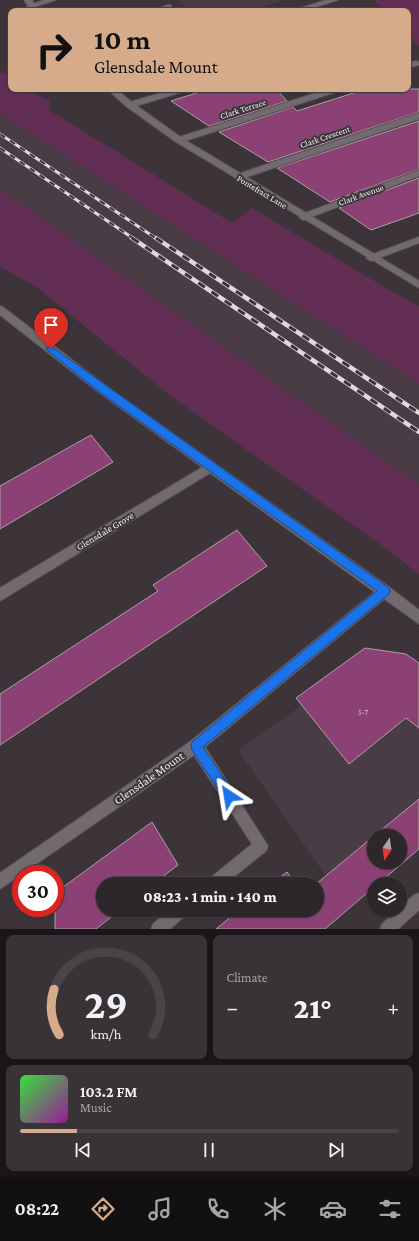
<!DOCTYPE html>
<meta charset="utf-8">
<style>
body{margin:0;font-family:"Crimson Pro",serif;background:#393337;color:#f1f3f6;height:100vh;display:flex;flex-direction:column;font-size:15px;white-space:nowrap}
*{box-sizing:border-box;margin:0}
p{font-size:13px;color:#a7a5a9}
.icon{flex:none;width:22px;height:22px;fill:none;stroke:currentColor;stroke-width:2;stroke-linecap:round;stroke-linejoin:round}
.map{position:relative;height:929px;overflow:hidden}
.side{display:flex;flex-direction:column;gap:6px;padding:6px;background:#191518;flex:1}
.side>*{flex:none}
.top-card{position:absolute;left:8px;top:8px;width:403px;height:84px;border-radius:8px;box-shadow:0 1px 3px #0004,0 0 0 1px #484447;background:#d6ab8b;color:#111;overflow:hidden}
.needle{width:26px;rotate:193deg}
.fabs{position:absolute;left:367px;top:829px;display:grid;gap:8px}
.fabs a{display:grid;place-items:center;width:40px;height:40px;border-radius:50%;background:#2d272b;box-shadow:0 1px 3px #0004,0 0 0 1px #484447;font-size:20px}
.speed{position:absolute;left:12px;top:865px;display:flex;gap:8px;font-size:20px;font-weight:700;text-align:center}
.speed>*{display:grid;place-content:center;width:52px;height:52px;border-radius:50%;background:#2d272b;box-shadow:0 1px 3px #0004,0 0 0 1px #484447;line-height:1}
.speed .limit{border:6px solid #d22;background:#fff;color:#111}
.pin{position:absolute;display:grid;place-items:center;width:34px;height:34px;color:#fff;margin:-41px -17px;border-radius:50% 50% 50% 0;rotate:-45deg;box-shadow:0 0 4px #0007}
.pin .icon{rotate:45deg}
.me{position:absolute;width:44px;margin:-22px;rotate:327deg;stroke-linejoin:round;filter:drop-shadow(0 0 3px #0008)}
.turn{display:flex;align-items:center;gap:14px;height:84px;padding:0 20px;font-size:18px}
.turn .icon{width:52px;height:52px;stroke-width:2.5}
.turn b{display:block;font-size:28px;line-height:34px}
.big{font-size:30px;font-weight:800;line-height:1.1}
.side .widget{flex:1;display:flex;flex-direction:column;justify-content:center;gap:6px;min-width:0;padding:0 14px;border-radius:8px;background:#393337}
.side .dial{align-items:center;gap:0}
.dial svg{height:104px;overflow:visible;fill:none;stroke:#484447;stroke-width:7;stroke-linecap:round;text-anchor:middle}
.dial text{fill:#f1f3f6;stroke:none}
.song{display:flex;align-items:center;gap:12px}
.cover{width:48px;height:48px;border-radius:6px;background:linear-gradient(135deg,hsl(120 70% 55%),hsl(300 70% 35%))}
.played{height:4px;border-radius:2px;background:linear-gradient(90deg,#d6ab8b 15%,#484447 15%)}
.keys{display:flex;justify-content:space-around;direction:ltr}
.heat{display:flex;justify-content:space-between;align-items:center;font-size:22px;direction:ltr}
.side .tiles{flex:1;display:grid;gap:6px;grid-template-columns:1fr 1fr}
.widget:last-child{grid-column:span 2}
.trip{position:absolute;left:96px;top:877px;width:228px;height:40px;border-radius:20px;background:#2d272b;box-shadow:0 1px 3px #0004,0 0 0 1px #484447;font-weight:800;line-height:40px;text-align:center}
.menu{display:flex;height:64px;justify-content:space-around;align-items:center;background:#121011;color:#a7a5a9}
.menu .icon{width:28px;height:28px}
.menu .active{color:#d6ab8b}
.menu b{font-size:18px;color:#f1f3f6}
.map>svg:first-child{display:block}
.built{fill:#4a3c45}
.green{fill:#632e53}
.building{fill:#8c4175;stroke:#aaa0a6}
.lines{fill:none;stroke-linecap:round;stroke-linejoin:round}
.minor-casing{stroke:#595256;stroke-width:2}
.tertiary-casing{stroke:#595256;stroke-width:2}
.minor{fill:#736a70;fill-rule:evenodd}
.tertiary{fill:#736a70;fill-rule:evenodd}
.rail-far1-casing{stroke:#dfd9dc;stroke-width:3}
.rail-casing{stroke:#dfd9dc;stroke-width:4.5}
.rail-far1{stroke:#3c3439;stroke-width:2;stroke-dasharray:6;stroke-linecap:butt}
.rail{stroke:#3c3439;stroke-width:3;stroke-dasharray:8;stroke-linecap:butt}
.route{fill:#1a73e8;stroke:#114b97}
.labels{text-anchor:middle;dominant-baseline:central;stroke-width:4;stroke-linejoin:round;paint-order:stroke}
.number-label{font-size:8px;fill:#d8c1d0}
.far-street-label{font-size:9px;fill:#f1ecef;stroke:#3c3439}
.street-label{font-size:10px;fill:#f1ecef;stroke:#3c3439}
.near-street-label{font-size:12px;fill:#f1ecef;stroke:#3c3439}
</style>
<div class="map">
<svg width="419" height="929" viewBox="0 0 419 929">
<rect width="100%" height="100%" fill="#3c3439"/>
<path class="built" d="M179,0H286L248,11H191Z
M0,113L419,384V485L0,189Z
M365,648L406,654L419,663V799L326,876L238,750L301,706L296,698Z"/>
<path class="green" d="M374,0H419V46L408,35V11H385Z
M0,71L11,78V89H29L50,102L49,110L232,223L252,208L386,288L419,306V384L0,113Z
M0,189L419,485V574L380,544L172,397L35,286L0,267Z"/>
<path class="building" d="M209,89H276L287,101L209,126L171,101Z
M366,89H419V112L268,162L219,132L293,107L297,111Z
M419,121V169L330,202L277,168Z
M419,178V213L371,230L339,208Z
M91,435L113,462L0,529V486Z
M237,530L267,566L0,745V694L158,591L153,585Z
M365,648L406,654L419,663V728L406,718L349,764L296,698Z
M419,799V849L378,884H374V887L325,929H216L239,910H317L316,884L374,836V862H400V836H374Z
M152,822L178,865L153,884H103V910H120L96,929H55V893Z
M287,872L295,884H271Z"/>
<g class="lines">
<defs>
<path id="minor" d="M44,0H56L31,8L27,6Z
M326,0H338L303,11H291Z
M168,5H171V9L163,11H151Z
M416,61L419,62V65L408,68V63Z
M174,89H186L185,91L133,107H127L126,105L127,103Z
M328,89H340L339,91L182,142L179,143L175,140L176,138Z
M419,113V119L241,179L238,180L234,177L235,175Z
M419,170V176L306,219L303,220L299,217L300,215Z
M419,237V243L371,261L366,258L368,256Z
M211,462L215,464L217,467L215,470L0,601V588Z
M385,585L389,587L391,591L389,595L205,747L268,846L266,851L225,884H207L209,879L252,844L194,755L0,889V873L191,741L381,587Z
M419,893V910L398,929H380L382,924L397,910H400V907L414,895Z
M169,910H188L186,915L170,929H151L153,924Z"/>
<path id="tertiary" d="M24,0H32L39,11H31Z
M107,89H116L133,103L182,138L419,281V288L176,142L127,107Z
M0,306L3,307L105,385L389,587L419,610V624L97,391L0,315Z"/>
</defs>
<use href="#minor" class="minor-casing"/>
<use href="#tertiary" class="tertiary-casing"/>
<use href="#minor" class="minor"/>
<use href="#tertiary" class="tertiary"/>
<defs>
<path id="rail-far1" d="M0,134L157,239
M0,148L134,239"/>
<path id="rail" d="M132,238L419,432
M156,238L419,413"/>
</defs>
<use href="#rail-far1" class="rail-far1-casing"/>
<use href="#rail" class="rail-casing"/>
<use href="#rail-far1" class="rail-far1"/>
<use href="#rail" class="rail"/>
</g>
<path class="route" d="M51,346L389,588L390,591L389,594L203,747L233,792L234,796L233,800L229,801L225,800L192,750L191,746L192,742L377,591L98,391L48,351L46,349L48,347Z"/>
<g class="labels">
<g class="number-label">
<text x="363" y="712">5-7</text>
</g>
<g class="far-street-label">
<text transform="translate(243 109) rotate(-18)">Clark Terrace</text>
<text transform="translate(325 137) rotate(-19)">Clark Crescent</text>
<text transform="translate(262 192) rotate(31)">Pontefract Lane</text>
<text transform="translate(361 195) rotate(-20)">Clark Avenue</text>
</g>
<g class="street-label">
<text transform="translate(105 531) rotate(-31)">Glensdale Grove</text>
</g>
<g class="near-street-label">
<text transform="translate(149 778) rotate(-35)">Glensdale Mount</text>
</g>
</g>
</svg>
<div class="fabs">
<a><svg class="needle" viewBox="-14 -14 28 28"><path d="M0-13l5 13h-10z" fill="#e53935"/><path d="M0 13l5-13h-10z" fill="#a7a5a9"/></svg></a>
<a><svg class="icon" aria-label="layers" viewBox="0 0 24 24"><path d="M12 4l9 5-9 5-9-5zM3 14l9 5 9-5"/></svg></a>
</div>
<div class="speed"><div class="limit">30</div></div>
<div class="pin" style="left:51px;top:349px;background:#d93025"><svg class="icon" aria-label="arrive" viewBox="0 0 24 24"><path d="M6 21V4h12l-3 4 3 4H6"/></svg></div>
<svg class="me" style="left:229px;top:796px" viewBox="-20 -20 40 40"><path d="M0-17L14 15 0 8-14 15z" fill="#1a73e8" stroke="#fff" stroke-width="4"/></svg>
<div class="trip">08:23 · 1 min · 140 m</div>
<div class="top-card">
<div class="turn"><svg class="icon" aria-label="right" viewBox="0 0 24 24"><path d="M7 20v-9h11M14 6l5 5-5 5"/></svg><div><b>10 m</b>Glensdale Mount</div></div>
</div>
</div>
<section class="side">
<div class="tiles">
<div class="widget dial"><svg viewBox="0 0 100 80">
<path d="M14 69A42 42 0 1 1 86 69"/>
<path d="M14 69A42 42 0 0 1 10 34" stroke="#d6ab8b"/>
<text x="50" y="56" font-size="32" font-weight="700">29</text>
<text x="50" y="72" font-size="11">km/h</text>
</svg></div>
<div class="widget"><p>Climate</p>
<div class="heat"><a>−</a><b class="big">21°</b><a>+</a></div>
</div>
<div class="widget">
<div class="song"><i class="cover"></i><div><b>103.2 FM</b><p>Music</p></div></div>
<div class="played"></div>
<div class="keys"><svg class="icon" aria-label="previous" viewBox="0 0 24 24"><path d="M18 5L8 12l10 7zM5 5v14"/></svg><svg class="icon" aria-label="pause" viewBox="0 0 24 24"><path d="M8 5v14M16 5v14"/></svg><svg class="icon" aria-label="next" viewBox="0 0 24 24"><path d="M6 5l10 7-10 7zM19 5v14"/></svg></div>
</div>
</div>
</section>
<nav class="menu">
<b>08:22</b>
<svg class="icon active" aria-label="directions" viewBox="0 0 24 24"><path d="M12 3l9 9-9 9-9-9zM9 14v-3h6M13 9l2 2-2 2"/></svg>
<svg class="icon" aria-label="music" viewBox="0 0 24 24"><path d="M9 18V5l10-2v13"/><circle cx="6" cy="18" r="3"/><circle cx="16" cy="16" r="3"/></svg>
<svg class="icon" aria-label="phone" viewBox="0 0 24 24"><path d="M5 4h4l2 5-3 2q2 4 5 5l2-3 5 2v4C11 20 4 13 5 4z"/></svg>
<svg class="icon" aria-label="climate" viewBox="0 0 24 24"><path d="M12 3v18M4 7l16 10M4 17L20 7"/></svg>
<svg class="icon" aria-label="car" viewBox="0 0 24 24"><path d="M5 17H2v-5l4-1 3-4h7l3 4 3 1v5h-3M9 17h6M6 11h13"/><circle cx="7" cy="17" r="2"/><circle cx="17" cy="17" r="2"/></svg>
<svg class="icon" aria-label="filters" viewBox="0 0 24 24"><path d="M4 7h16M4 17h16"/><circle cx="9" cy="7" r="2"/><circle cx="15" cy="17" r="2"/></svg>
</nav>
